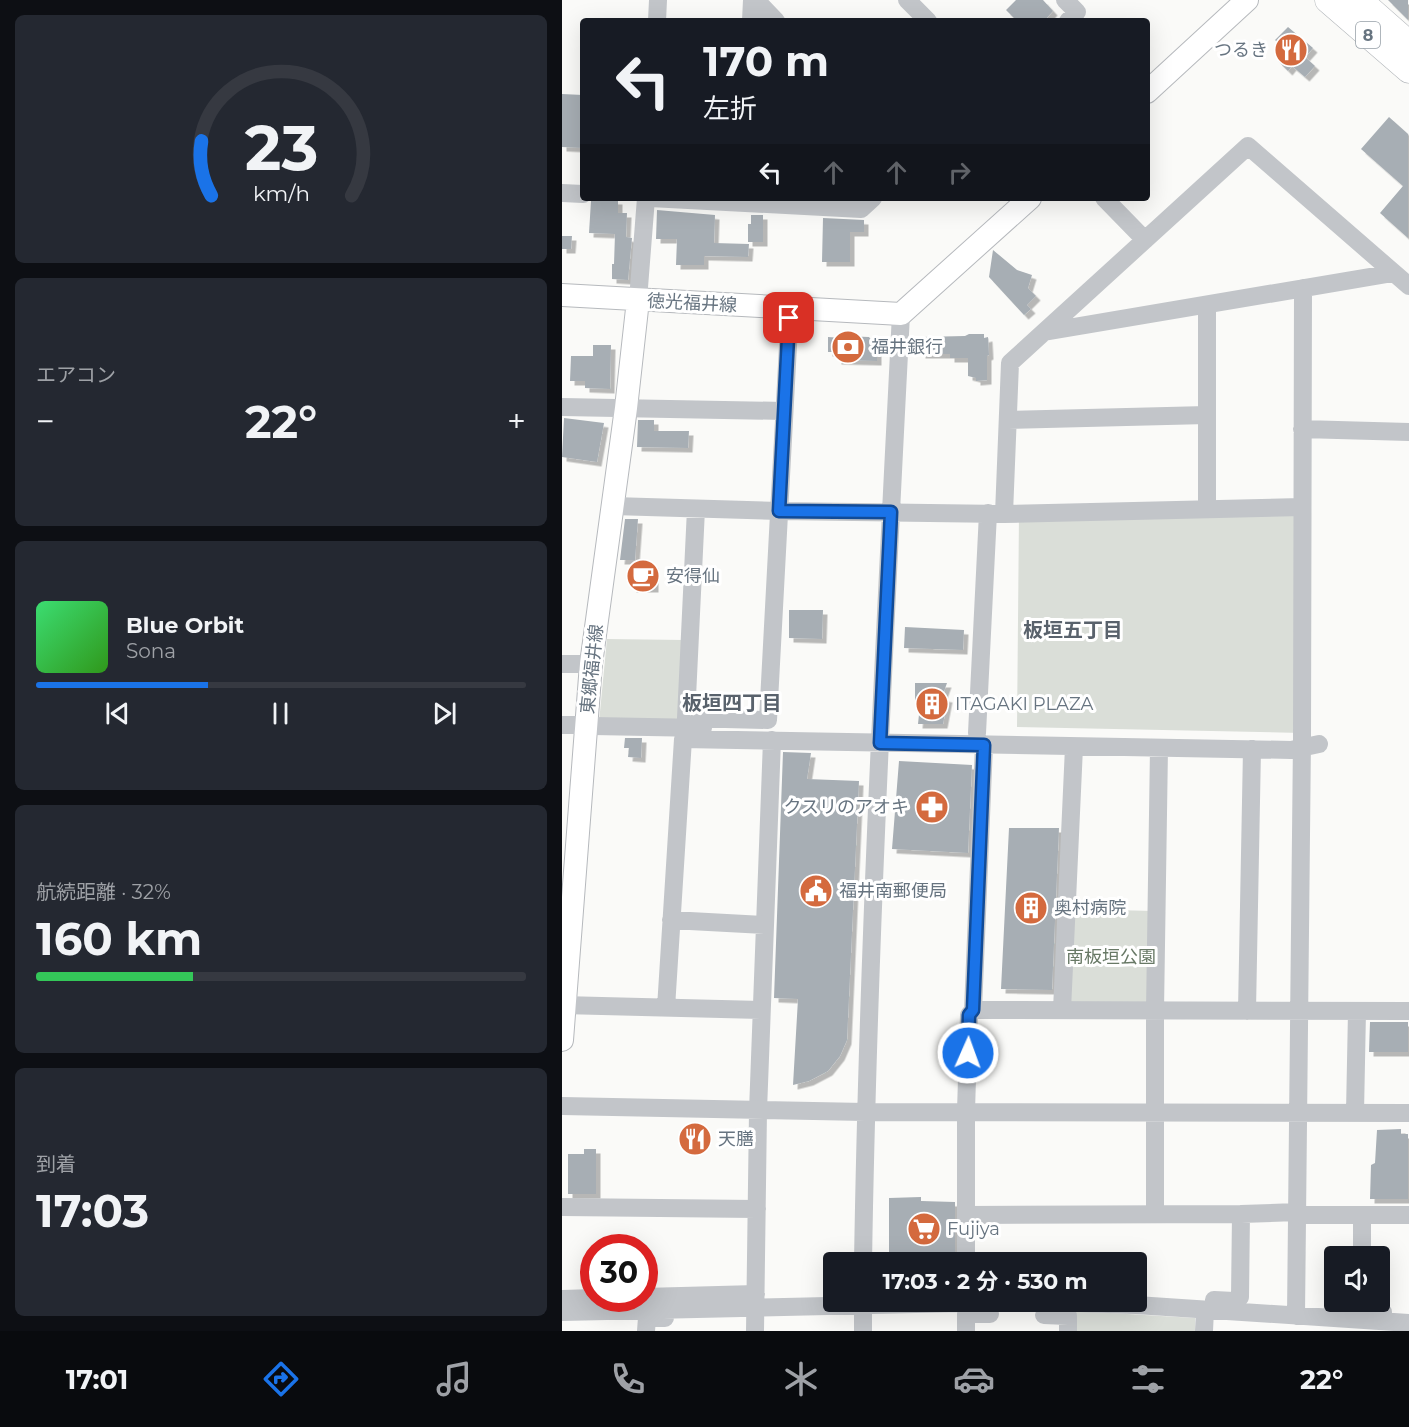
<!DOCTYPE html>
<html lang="ja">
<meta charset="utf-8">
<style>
body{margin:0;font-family:Montserrat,"Noto Sans JP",sans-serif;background:#242831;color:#f1f3f6;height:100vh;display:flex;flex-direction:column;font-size:22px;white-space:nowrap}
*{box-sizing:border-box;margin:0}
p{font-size:20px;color:#9ea1a6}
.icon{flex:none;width:33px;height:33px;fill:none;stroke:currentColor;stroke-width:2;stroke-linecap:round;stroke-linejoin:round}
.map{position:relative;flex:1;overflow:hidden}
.drawer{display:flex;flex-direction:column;gap:15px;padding:15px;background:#0d0f14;width:562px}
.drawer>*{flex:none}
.top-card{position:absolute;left:18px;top:18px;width:570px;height:183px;border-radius:6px;box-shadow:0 6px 24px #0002;background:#171b24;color:#f1f3f6;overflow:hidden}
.controls{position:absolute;left:762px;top:1246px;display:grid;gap:12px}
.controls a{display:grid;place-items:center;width:66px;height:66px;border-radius:6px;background:#171b24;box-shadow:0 6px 24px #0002;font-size:30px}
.speed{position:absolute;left:18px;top:1234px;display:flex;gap:12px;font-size:30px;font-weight:700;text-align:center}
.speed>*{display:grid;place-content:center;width:78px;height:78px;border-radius:50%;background:#171b24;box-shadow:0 6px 24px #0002;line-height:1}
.speed .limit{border:9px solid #d22;background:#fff;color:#111}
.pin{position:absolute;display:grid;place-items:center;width:51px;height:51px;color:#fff;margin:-26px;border-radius:12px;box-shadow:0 3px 9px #0006}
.me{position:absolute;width:66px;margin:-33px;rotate:2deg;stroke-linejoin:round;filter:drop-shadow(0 0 4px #0008)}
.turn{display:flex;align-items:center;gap:21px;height:126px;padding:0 24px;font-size:27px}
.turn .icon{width:78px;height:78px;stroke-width:2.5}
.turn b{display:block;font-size:42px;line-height:51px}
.lanes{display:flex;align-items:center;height:57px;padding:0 24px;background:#0003;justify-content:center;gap:30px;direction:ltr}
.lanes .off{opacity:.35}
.big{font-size:45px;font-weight:700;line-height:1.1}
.drawer .widget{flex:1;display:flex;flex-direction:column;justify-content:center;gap:9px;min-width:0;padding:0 21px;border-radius:9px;background:#242831}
.drawer .dial{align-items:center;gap:0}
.dial svg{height:156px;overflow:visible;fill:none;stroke:#363941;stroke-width:7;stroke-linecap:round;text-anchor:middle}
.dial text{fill:#f1f3f6;stroke:none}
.song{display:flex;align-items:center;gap:18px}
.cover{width:72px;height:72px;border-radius:9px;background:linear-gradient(135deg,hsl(140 70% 55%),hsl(110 70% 35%))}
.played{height:6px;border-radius:3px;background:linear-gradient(90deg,#1a73e8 35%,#363941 35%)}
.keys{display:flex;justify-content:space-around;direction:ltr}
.heat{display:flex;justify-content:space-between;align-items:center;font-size:33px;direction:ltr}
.charge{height:9px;border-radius:4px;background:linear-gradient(90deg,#34c759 32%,#363941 0)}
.trip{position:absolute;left:261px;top:1252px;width:324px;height:60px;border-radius:6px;background:#171b24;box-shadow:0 6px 24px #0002;font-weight:700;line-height:60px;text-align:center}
.tab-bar{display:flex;height:96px;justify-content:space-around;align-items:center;background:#090b0e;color:#9ea1a6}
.tab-bar .icon{width:42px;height:42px}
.tab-bar .on{color:#1a73e8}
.tab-bar b{font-size:27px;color:#f1f3f6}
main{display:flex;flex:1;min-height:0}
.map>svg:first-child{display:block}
.green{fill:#daded8}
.building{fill:#a7aeb4;filter:url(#shadow)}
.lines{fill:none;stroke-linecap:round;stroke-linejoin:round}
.major-casing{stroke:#b6b9bd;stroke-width:24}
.highway-casing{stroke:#b3b7bb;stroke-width:27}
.minor{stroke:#c2c5c9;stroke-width:18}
.major{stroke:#fff;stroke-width:22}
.highway{stroke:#fff;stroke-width:26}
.route-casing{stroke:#114b97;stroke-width:15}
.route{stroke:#1a73e8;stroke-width:10}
.labels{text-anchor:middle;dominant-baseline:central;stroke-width:6;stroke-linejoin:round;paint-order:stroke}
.shield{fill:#fff;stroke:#959ea6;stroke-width:1.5}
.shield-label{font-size:16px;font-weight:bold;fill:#677480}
.poi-label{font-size:18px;fill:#677480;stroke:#fff;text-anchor:start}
.street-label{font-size:18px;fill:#677480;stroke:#fff}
.park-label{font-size:18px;fill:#687966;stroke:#fff}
.neighbourhood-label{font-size:20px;font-weight:bold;fill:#59626c;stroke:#fff}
</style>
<main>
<section class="drawer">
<div class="widget dial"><svg viewBox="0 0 100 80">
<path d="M14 69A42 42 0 1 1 86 69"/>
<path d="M14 69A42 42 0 0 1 9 41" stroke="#1a73e8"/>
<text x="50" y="56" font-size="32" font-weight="700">23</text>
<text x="50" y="72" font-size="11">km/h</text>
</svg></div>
<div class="widget"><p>エアコン</p>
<div class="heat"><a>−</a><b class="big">22°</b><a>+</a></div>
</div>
<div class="widget">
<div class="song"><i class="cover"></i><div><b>Blue Orbit</b><p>Sona</p></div></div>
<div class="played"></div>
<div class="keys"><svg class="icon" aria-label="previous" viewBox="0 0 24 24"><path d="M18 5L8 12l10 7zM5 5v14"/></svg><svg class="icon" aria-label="pause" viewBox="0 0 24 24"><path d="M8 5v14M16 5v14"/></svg><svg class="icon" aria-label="next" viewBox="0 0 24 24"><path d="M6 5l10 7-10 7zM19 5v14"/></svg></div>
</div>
<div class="widget"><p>航続距離 · 32%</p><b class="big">160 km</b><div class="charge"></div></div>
<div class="widget"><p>到着</p><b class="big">17:03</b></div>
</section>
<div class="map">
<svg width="847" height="1331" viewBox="0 0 847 1331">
<defs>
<filter id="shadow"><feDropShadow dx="4.5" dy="4.5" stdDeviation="0" flood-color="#0004"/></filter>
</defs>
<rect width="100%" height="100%" fill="#fafaf8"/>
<path class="green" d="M740,507V733L455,727L457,513Z
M45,639L122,640L118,723L37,722Z
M509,909L592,911L590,1003H506Z
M514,1311L633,1318V1331H514Z"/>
<path class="building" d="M454,0H481L491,11L482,21H455L444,10Z
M826,0H846V20Z
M726,27L751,48L743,57L753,66L743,77L730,66L726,71L716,61L724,50L713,40Z
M0,94L21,95V148L0,147Z
M827,117L846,134V238L818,213L841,186L799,149Z
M31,199L56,200V213H65L64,237L70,238L66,280L50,279V264H52L53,234L27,233L29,201Z
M95,210L153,215L152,243L187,244L186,257L142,256V265H114L115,239H94Z
M189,215H201V242H186V224H189Z
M261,218L302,220V232H288V262H260Z
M0,236H10L9,249H0Z
M431,250L455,270L470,275L466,288L474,296L465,305L469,309L462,315L427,277Z
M407,334H422V338L426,337L427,355L425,356V380L414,381V378L406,376V358H388V354H359V337L403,336Z
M281,336L307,337L315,347V361L275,360V352H266V337L281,338Z
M31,345H49L48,389L23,388V381H8L9,356H31Z
M2,418L42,423L35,462L0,457Z
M76,420H92V431H127L126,448L75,447Z
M63,519H76L73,560H58Z
M71,563L92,564V588H70Z
M227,610H261L260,639L227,638Z
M343,627L402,630L401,650L342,648Z
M353,683H385L380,697L386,698L381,724H356L358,705L353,704Z
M63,738H80L79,758L66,757L67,748H62Z
M221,752L249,753L245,779L297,781L285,1040L278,1056L266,1071L247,1081L231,1085L236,999L212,998Z
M337,761L410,765L406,853L330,849Z
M447,828H497L490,990L439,989Z
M808,1022H846V1052H807Z
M839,1129V1134H846V1199H808L809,1165L813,1163L815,1130Z
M22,1149H34V1194H6V1154H22Z
M359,1197V1201L393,1202V1263H327V1198Z"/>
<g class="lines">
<defs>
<path id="major" d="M585,92L685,0
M0,295L339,314L468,198
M0,1040L29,664L64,408L76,300"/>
<path id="highway" d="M766,0L847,70
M797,0L847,44"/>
</defs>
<use href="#major" class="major-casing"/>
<use href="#highway" class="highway-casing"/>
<path class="minor" d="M194,0L214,21
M345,0L366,21
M503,0L515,12L506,21
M95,21L96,0
M189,21L190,0
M0,193L21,194
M88,198L299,209L311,198
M542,198L583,240
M76,300L84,198
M482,332L831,273
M0,407L222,411
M446,420L645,415
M740,429L847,432
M51,506L217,511L442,514L740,507
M134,509L124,718L206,720L228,308
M645,509V305
M442,514L448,363L686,146L847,286
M0,664H29
M0,725H15
M31,726L141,728
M415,733L426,513
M422,745L411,1010L847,1011
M109,920L203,925
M0,1005L199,1010
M104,1008L121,739L729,750L757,744
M500,1010L512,747
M685,1011L690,749
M0,1106L303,1112L847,1113
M793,1113L795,1011
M0,1207L195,1209
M593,1214V1011L597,748
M679,1214L735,1212
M404,1215L679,1214L678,1297L672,1301L652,1300
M735,1215H847
M800,1257V1215
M301,1263C306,946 323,630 339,314
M404,1263V1111L407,1015L411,1010
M82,1297L194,1294
M0,1299L32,1298
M799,1302V1311L821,1312
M0,1312L397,1303H518L574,1305L847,1323
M482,1315L506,1316V1331
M734,1316L740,739L741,288
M84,1331L85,1318H103
M193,1331L196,1111L210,740
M301,1331V1302
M404,1331V1314H428
M642,1331L643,1310"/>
<use href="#major" class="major"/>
<use href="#highway" class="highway"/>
</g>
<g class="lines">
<defs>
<path id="route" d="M227,318L217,511L329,512L318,743L422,745L411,1010L407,1015L406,1053"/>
</defs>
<use href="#route" class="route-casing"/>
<use href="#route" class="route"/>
</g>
<defs>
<symbol id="restaurant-disc" viewBox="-11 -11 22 22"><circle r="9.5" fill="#d46a3e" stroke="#fff"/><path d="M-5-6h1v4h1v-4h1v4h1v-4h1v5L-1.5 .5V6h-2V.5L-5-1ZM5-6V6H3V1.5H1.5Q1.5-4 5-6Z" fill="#fff"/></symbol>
<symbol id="bank-disc" viewBox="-11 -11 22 22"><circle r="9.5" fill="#d46a3e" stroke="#fff"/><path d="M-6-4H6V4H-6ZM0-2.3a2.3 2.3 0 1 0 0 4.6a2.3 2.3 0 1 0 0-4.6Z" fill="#fff"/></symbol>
<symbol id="cafe-disc" viewBox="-11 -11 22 22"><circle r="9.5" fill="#d46a3e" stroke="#fff"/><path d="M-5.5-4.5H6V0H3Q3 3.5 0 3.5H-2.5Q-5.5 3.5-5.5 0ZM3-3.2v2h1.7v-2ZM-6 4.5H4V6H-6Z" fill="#fff"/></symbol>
<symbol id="building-disc" viewBox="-11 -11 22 22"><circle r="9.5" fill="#d46a3e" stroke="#fff"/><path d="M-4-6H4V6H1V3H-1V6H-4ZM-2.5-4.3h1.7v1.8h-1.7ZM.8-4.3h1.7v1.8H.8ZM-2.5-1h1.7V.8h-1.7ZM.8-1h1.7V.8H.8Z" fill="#fff"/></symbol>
<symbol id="pharmacy-disc" viewBox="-11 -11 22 22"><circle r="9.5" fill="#d46a3e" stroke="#fff"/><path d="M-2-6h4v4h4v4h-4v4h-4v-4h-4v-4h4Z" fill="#fff"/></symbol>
<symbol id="civic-disc" viewBox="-11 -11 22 22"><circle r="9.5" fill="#d46a3e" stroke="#fff"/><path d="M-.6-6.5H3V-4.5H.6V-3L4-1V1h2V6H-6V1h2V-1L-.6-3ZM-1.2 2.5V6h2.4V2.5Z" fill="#fff"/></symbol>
<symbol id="supermarket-disc" viewBox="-11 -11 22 22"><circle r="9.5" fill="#d46a3e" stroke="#fff"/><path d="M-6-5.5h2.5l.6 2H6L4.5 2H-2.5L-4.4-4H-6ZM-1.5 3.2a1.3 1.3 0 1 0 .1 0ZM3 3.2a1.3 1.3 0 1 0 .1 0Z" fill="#fff"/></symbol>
</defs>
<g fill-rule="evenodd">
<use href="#restaurant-disc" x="710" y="31" width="38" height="38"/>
<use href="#bank-disc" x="267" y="328" width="38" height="38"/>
<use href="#cafe-disc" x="62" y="557" width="38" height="38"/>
<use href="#building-disc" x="351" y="685" width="38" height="38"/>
<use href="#pharmacy-disc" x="351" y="788" width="38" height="38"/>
<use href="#civic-disc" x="235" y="872" width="38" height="38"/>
<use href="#building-disc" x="450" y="889" width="38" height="38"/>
<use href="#restaurant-disc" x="114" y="1120" width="38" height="38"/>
<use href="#supermarket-disc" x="343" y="1210" width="38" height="38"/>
</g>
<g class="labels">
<rect class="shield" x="794" y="22" width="24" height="26" rx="4.5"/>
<g class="shield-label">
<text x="806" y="35">8</text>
</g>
<g class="poi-label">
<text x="706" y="50" text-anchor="end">つるき</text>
<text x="309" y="347">福井銀行</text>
<text x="104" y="576">安得仙</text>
<text x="393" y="704">ITAGAKI PLAZA</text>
<text x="347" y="807" text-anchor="end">クスリのアオキ</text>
<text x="277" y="891">福井南郵便局</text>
<text x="492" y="908">奥村病院</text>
<text x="156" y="1139">天膳</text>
<text x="385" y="1229">Fujiya</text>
</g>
<g class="street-label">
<text transform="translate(130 303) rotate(3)">徳光福井線</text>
<text transform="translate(30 669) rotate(-84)">東郷福井線</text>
</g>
<g class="park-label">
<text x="549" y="957">南板垣公園</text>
</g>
<g class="neighbourhood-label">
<text x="511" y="630">板垣五丁目</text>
<text x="170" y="703">板垣四丁目</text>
</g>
</g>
</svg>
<div class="controls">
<a><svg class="icon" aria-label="sound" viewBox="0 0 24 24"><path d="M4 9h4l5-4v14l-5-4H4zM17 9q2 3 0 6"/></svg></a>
</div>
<div class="speed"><div class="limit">30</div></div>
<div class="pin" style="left:227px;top:318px;background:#d93025"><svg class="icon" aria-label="arrive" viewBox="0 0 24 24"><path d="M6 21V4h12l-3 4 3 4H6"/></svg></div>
<svg class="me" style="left:406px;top:1053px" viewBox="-20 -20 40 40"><circle r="17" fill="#1a73e8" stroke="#fff" stroke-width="3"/><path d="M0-11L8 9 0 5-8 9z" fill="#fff"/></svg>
<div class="trip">17:03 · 2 分 · 530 m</div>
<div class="top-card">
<div class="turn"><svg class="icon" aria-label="left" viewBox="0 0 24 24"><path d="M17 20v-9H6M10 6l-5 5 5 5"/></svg><div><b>170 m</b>左折</div></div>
<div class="lanes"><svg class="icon" aria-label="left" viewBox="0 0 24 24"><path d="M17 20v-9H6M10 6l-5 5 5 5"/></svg><svg class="icon off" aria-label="ahead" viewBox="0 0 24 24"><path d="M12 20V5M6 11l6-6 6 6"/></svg><svg class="icon off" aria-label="ahead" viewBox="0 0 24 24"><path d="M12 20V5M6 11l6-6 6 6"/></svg><svg class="icon off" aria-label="right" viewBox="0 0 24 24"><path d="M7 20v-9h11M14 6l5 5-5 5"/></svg></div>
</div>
</div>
</main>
<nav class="tab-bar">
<b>17:01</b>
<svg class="icon on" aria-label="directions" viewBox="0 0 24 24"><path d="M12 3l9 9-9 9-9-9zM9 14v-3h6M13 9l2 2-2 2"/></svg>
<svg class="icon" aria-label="music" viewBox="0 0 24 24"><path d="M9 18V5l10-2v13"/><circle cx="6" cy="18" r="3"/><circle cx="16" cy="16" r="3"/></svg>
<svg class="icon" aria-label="phone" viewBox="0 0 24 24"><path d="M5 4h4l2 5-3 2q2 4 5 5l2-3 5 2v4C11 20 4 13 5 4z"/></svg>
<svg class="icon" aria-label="climate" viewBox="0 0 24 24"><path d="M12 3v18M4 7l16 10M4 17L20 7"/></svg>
<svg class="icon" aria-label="car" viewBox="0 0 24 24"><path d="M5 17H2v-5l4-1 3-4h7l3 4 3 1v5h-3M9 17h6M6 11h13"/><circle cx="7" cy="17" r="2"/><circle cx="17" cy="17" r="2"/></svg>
<svg class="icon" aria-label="filters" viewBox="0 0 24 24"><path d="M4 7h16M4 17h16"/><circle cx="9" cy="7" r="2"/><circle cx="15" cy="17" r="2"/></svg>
<b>22°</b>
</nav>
